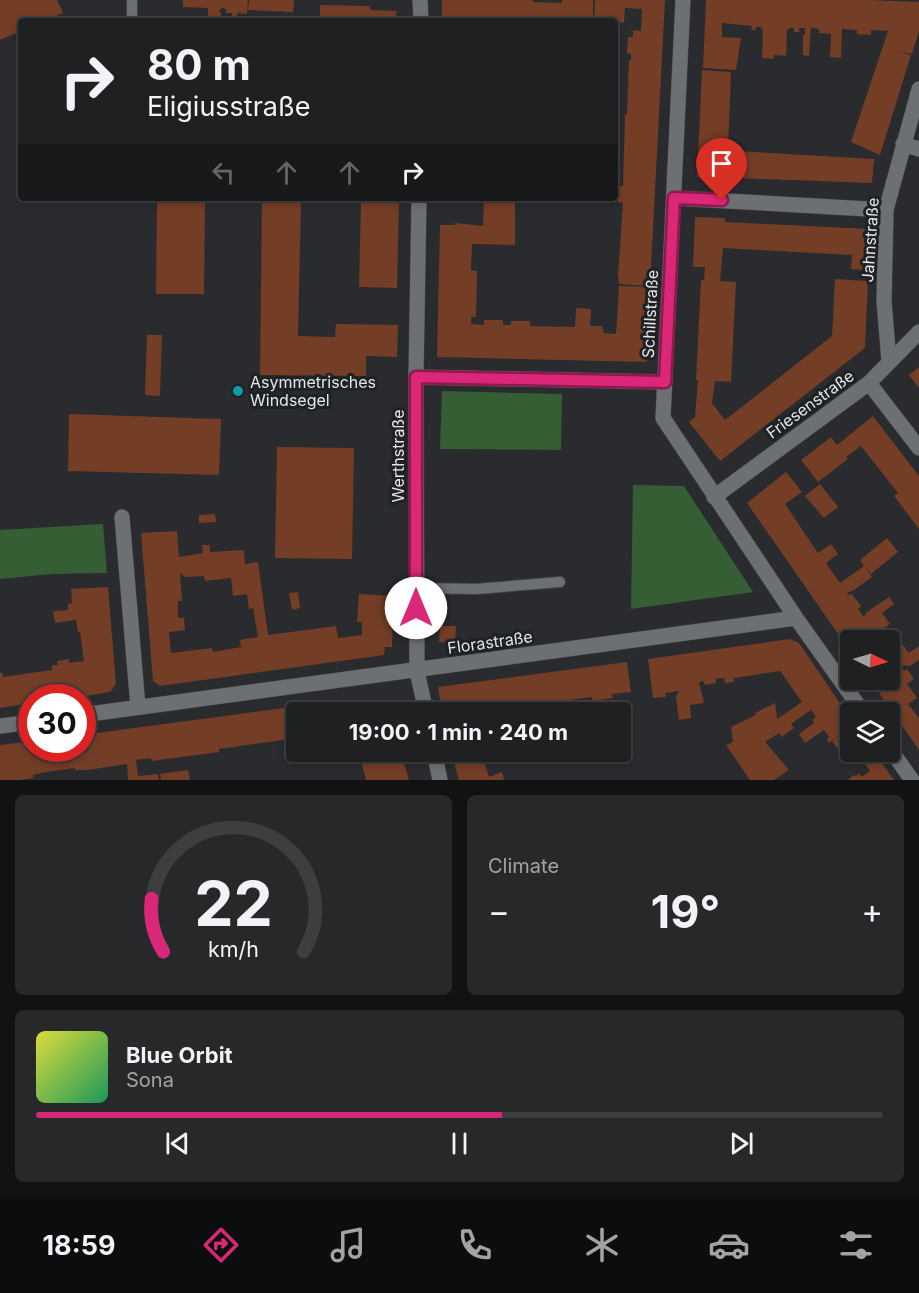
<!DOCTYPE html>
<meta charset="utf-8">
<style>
body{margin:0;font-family:Inter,sans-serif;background:#27282a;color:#f1f3f6;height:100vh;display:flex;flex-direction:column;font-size:22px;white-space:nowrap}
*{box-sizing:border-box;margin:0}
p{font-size:20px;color:#a1a3a5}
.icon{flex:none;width:33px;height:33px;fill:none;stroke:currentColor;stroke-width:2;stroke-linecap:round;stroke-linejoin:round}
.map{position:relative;height:780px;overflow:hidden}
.side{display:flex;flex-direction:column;gap:15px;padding:15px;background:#111213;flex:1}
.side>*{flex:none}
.guide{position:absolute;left:18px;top:18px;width:600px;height:183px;border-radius:6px;box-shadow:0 3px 9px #0003,0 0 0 2px #3c3e40;background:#1f2022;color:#f1f3f6;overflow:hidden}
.needle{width:39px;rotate:95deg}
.tools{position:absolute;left:840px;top:630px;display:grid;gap:12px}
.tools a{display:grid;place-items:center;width:60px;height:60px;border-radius:6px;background:#1f2022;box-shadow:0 3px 9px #0003,0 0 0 2px #3c3e40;font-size:30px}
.speed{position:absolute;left:18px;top:684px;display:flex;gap:12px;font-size:30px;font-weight:700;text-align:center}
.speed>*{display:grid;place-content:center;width:78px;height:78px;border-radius:50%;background:#1f2022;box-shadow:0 3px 9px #0003,0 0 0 2px #3c3e40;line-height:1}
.speed .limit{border:9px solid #d22;background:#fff;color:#111}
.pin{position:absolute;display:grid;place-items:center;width:51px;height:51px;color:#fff;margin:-62px -26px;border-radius:50% 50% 50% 0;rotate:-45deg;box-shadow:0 0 6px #0007}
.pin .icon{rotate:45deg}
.me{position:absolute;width:66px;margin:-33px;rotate:0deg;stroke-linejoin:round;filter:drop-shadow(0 0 4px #0008)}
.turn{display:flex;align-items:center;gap:21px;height:126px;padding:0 30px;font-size:27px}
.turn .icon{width:78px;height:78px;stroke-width:2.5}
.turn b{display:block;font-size:42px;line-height:51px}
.lanes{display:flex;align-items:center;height:57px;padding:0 30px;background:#0003;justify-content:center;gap:30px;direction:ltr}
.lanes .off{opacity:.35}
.big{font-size:45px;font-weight:700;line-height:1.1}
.side .card{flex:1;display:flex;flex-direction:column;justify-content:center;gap:9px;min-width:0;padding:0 21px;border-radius:9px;background:#27282a}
.side .dial{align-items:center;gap:0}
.dial svg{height:156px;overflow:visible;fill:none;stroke:#3c3e40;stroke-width:7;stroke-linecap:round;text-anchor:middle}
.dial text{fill:#f1f3f6;stroke:none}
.song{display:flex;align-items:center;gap:18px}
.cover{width:72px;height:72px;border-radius:9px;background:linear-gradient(135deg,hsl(60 70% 55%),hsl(150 70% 35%))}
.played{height:6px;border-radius:3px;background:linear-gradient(90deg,#db2777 55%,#3c3e40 55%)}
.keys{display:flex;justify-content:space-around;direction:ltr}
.heat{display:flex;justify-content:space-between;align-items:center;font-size:33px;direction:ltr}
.side .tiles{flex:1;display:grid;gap:15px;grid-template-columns:1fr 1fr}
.card:last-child{grid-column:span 2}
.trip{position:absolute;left:286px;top:702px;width:345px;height:60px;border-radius:6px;background:#1f2022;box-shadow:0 3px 9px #0003,0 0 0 2px #3c3e40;font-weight:700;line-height:60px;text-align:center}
.tabs{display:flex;height:96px;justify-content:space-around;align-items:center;background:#0c0d0e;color:#a1a3a5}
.tabs .icon{width:42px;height:42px}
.tabs .active{color:#db2777}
.tabs b{font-size:27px;color:#f1f3f6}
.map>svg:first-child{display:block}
.green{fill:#355e35}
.building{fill:#743d25;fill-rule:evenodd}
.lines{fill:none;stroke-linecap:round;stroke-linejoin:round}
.service-casing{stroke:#434648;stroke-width:12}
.minor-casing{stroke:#434648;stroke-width:16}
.service{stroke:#6d7073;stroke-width:10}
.minor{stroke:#6d7073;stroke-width:15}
.route-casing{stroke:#8e194d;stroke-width:15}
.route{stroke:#db2777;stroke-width:10}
.culture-dot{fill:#0f9aa8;stroke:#1f2224;stroke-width:2}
.labels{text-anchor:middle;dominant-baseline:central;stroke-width:6;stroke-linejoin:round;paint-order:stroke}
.street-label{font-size:16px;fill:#e3e5e7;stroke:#1f2224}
.poi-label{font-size:16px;fill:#e3e5e7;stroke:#1f2224;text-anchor:start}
</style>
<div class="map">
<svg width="919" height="780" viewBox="0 0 919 780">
<rect width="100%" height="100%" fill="#292b2e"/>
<path class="green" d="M442,391L562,394L561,450L440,449Z
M633,485L684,486L753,592L631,609Z
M103,524L107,573L52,574L0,579V530Z"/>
<path class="building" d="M0,0H57L63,13L44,21H21V31L0,40Z
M183,0H248L247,14L237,13V19L232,18V13H226V9L222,8L219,11L221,13V21H208V8L183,7Z
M249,0H294L293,12L248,10Z
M442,0H533V2L562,3V0H593V21H488V17L478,16V19L461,18V21H442Z
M595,0H665L650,286L619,284L618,275L623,203L618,202L619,186H623L625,114H627L629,60H631V54L627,53L628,37H633V30L641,31L642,9L625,8L624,23L618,22V27L615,26V21H594Z
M706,0H869L919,2V31L912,54L897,51L911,55L880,155L851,142L888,31L871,30V35L857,34V30L842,29L841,58L830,57L831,34L819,33V29L811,28L809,56L803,55V35H805V28H799V32H794V28H791L787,30L786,56L774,55V59L762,58L763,30L760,27H756V30H751L752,26L722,23V37L741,38L736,70L703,68Z
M320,5L370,6V10L396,11L397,21H320Z
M702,70L731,72L728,149L736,150L734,179L697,177Z
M736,151L874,159L872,183L735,178Z
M157,198H205L204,294H156Z
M369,198H399L397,288L359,287L361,202H369Z
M484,198H515V245L472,244L471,270L477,271L476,317H471V324L484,325V320H503V325H511V321H530V326L575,327L576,308L591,309L590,326H602L604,333L616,334L619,286L650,287L647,362L437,357L440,225H455V223L483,226Z
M262,201H301L298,336L335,337L336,324L398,325L397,357L366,356V376L260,375Z
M695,217L725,218V222L869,229L867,270L851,269L852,253L851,255L723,248L720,281L736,282L731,382L715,381L712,403L725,420L832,336L835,279L868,281L865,348L720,461L689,422L695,417L698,380H696L701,280H704L705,267H693Z
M147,335H162L160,396L145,395Z
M919,367V388L909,375Z
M69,414L221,419L219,475L68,471Z
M873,416L919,476V529L894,496L898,493L861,446L846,457L848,459L818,482L801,460L831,437L837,445Z
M277,447L354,448L352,559L275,558Z
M786,472L802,492L785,504L818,553L831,544L838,554L826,563L840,583L864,566L860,560L887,538L898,552L871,574L866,568L872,577L854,590L847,593L849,595L852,594L861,606L858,609L864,617L867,612L889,597L894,604L882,613L890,624L883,629L889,638L887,640H850V651L747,503Z
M820,484L838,507L824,518L805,496Z
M215,514L216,522L199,523V515Z
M177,531L179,557L203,553L202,545H210V552L244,550L245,564L258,562L268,635L336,626L338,638L362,635V622H357L359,594L393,596L392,647H385L384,655L160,686L153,681L141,533ZM180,573L185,577L204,576L205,581L231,578L233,596L247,594L249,609L253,608L258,637L240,640L241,647L213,652L212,648L171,653L169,632L185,630L184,618H178V601H182Z
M108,587L116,684L110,692L73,698H32V703L0,708V673H3V677L52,670V665H58L57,661L69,659V663L84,661L80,632H78L76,620L55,623L53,611L68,610V604L72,603L71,589Z
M298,592L300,608L292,610L289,593Z
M440,626H456L455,643L439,642Z
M790,639L799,643L850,718V728L829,743L827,739L829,737L824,730L805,743L799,734L814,723L812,720L816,717L811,710L791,724L794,728L782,737L779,733L765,742L789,770L774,780H750L726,745L733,742L731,727L756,715L755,713L775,703L777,719L802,702L780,671L734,678V682L725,683L724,678L716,679V683L705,685L703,681L699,682L704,703L690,705L691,718L679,720L676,697L679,691L665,693L666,697L653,698L648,659Z
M902,644L909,653L919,646V660L910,666L900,665L904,671L907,669L914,679L907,684L917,698L908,704L919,718V750L870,680H890V653Z
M627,662L631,692L612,694L613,698L592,701V697L554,702L555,706L535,709L534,704L477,712H442L438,687Z
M344,700L345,712H297V738L219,749V752L152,761L151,758L136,760L138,776L158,774L159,780H128L127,764L88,770H75V768L46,772L33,775V778L20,780H0V745L32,741V748H82V735Z
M847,731L850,736V752H861L862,753L848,763L832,741Z
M359,752H401L409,780H366Z
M451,752H481L489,777L502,772L504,780H459Z
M874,752L894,780H848L854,775L856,776L859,774L862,777L870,771L862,760Z
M188,770L190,780H161L160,774Z"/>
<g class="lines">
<defs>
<path id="service" d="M132,21V0
M416,588L476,589L560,582"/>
<path id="minor" d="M420,0L421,21
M683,0L663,418L796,618L863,712
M903,144L919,149
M419,198L416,377L417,671L426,712
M674,198L886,210
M889,361L884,301L886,210L919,89
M416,377L665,382
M869,383L919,448
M714,497L869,383L919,332
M122,517L138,707
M82,715L796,618
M0,726L32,722
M890,749L912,780
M434,752L440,780"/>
</defs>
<use href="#service" class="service-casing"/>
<use href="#minor" class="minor-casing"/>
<use href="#service" class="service"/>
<use href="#minor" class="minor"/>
</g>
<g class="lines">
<defs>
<path id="route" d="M416,608V377L665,382L674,198L722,200"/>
</defs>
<use href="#route" class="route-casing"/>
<use href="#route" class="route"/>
</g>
<circle class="culture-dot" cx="238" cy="391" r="6"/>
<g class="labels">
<g class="street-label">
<text transform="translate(870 240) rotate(-86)">Jahnstraße</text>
<text transform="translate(650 314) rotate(-87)">Schillstraße</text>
<text transform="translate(810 404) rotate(-36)">Friesenstraße</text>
<text transform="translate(398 456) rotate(-90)">Werthstraße</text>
<text transform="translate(490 642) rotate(-8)">Florastraße</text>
</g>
<g class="poi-label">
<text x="250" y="382">Asymmetrisches<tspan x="250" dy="18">Windsegel</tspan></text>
</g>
</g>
</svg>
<div class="tools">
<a><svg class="needle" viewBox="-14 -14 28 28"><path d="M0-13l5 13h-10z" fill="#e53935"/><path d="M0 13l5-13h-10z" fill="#a1a3a5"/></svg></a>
<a><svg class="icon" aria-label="layers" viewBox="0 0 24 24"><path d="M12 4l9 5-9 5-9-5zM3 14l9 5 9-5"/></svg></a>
</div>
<div class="speed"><div class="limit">30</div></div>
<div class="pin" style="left:722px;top:200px;background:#d93025"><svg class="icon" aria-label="arrive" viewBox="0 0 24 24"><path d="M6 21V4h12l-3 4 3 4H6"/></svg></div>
<svg class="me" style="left:416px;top:608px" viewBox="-20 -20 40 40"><circle r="19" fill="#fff"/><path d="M0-13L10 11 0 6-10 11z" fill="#db2777"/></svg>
<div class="trip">19:00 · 1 min · 240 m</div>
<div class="guide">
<div class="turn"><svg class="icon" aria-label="right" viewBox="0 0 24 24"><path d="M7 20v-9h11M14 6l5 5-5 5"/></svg><div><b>80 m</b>Eligiusstraße</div></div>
<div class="lanes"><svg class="icon off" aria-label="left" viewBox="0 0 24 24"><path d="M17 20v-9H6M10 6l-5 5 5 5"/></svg><svg class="icon off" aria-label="ahead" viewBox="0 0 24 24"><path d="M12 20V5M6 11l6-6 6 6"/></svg><svg class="icon off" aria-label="ahead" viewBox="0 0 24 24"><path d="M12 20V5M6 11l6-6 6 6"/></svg><svg class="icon" aria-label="right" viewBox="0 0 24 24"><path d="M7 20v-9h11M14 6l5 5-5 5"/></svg></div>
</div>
</div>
<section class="side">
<div class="tiles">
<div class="card dial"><svg viewBox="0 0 100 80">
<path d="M14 69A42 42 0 1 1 86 69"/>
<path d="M14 69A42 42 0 0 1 8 42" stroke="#db2777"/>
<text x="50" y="56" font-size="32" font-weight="700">22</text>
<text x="50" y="72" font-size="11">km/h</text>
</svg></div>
<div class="card"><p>Climate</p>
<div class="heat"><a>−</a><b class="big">19°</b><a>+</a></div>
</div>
<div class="card">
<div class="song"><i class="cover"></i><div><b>Blue Orbit</b><p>Sona</p></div></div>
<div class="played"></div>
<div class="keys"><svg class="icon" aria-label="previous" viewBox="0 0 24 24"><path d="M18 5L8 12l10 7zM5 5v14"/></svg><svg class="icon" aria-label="pause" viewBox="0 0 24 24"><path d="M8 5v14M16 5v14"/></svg><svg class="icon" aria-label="next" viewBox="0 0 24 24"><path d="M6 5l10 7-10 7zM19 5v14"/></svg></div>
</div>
</div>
</section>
<nav class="tabs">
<b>18:59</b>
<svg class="icon active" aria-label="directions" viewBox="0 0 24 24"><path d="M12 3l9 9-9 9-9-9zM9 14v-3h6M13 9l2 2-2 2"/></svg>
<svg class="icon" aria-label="music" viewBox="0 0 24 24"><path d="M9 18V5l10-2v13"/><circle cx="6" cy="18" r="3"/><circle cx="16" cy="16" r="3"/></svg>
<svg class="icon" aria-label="phone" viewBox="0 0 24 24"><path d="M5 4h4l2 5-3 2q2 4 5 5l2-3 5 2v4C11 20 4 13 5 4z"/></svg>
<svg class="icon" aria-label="climate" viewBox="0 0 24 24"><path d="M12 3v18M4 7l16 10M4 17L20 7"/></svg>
<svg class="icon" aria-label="car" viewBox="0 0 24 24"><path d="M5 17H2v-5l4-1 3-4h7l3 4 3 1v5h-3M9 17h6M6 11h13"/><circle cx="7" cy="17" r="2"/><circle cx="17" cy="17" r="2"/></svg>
<svg class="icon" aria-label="filters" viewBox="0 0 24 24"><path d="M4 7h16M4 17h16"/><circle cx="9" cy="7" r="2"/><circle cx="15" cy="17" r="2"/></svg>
</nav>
